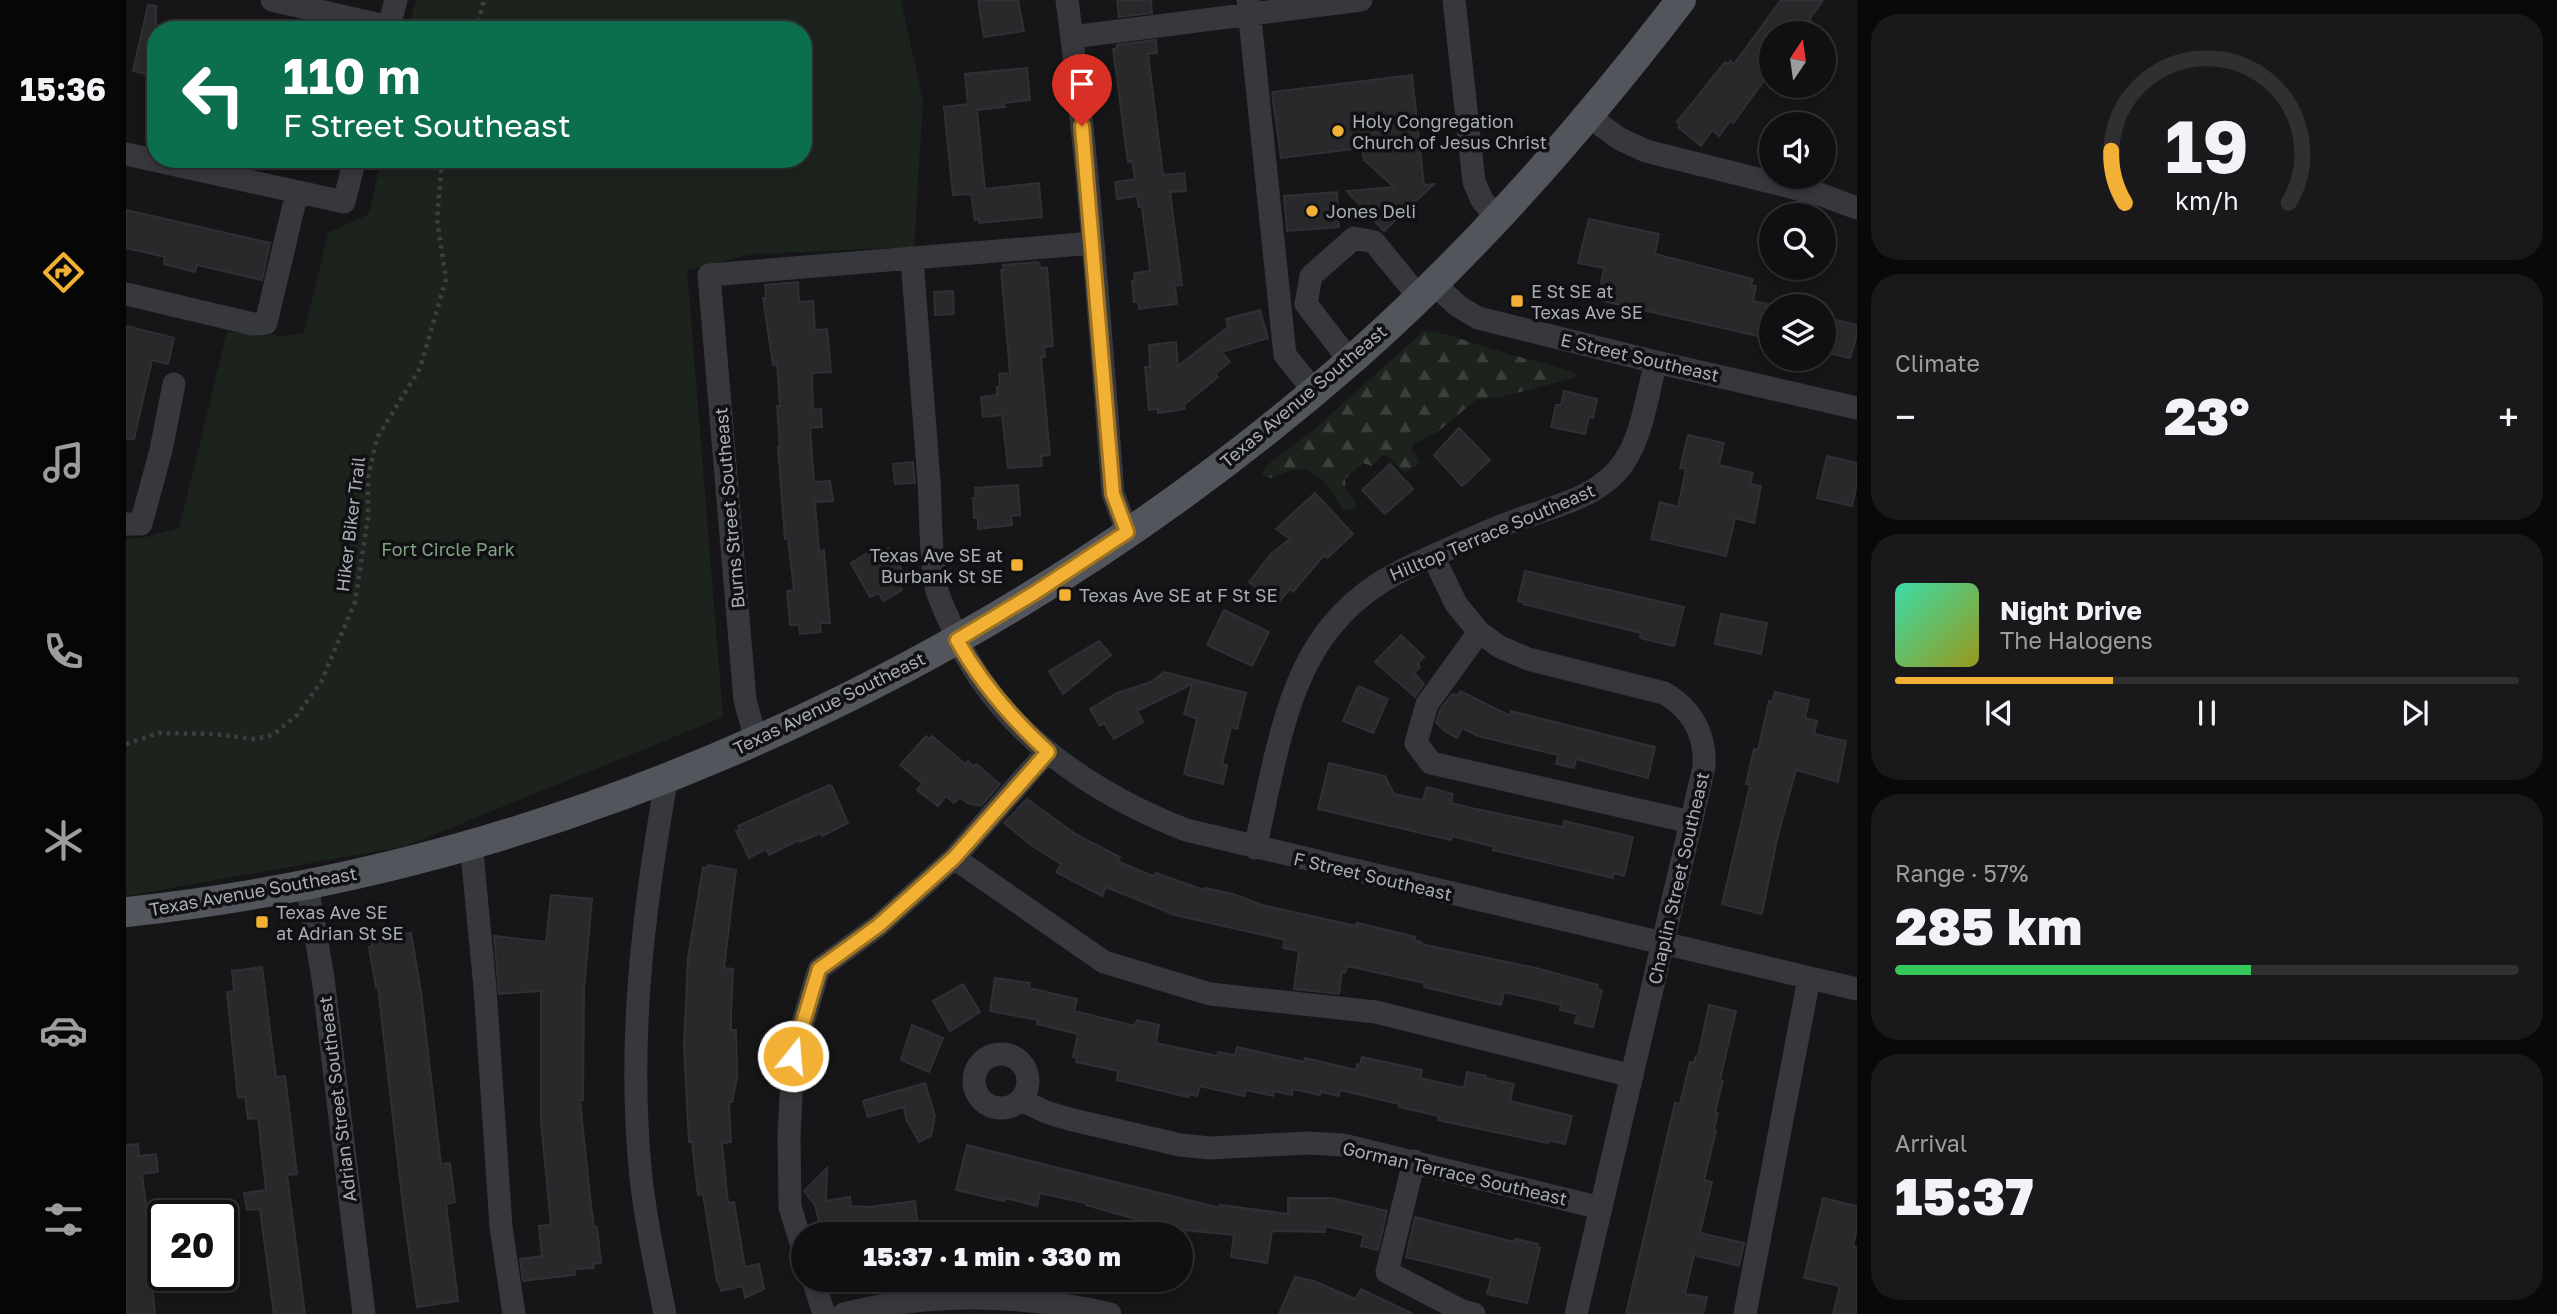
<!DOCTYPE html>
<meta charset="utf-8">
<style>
body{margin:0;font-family:"Golos Text",sans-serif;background:#19191b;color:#f1f3f6;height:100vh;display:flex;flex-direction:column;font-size:26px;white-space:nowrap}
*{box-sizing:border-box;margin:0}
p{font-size:23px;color:#9c9d9f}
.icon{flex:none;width:38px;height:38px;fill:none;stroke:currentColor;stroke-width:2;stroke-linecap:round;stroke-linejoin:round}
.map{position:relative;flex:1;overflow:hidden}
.panel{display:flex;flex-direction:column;gap:14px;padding:14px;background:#09090a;width:700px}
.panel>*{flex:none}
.banner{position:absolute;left:21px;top:21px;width:665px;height:147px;border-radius:28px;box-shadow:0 4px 10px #0003,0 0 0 2px #303032;background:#0b6e4f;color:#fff;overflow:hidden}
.needle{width:46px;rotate:13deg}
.controls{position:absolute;left:1633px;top:21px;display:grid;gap:14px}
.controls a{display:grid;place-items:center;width:77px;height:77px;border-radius:50%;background:#101012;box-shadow:0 4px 10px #0003,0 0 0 2px #303032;font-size:35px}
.speed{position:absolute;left:21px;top:1200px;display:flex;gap:14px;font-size:35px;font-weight:700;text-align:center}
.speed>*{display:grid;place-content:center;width:91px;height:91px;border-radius:50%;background:#101012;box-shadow:0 4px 10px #0003,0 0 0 2px #303032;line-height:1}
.speed .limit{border:4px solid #111;border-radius:10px;background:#fff;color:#111}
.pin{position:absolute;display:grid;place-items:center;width:60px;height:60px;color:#fff;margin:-72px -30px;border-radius:50% 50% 50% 0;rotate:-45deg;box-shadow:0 0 7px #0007}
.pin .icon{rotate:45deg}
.me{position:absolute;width:77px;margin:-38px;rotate:17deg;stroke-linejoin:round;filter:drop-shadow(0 0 5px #0008)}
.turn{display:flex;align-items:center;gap:24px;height:147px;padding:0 21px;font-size:32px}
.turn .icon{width:91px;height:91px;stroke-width:2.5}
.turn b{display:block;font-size:49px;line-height:60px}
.big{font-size:52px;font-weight:800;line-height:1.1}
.panel .widget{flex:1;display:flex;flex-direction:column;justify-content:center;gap:10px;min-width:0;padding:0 24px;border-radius:28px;background:#19191b}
.panel .dial{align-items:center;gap:0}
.dial svg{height:182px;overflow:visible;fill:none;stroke:#303032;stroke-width:7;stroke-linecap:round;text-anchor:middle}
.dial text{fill:#f1f3f6;stroke:none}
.song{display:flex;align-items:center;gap:21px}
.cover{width:84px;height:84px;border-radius:10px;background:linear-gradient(135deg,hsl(160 70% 55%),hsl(60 70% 35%))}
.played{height:7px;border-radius:4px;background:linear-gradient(90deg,#f2b134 35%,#303032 35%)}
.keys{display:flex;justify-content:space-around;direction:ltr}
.heat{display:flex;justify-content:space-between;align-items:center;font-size:38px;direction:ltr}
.charge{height:10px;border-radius:5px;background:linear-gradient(90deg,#34c759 57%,#303032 0)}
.trip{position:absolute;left:665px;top:1222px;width:402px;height:70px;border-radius:35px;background:#101012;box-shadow:0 4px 10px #0003,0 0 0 2px #303032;font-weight:800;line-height:70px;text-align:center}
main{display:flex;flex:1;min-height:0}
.menu{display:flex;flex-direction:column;width:126px;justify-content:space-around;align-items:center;background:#060607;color:#9c9d9f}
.menu .icon{width:49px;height:49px}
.menu .on{color:#f2b134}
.menu b{font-size:32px;color:#f1f3f6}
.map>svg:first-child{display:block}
.forest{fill:url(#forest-firs)}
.green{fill:#1c231d}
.building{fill:#29292c;stroke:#303034;stroke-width:2}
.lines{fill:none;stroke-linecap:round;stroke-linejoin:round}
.path{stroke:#3d3f44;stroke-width:4.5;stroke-dasharray:3.5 5;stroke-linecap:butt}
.minor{stroke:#37383d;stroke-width:23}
.major{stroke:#53555c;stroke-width:30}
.route-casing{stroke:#9d7322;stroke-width:18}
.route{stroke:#f2b134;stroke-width:12}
.poi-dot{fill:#f2b134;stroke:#111113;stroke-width:2.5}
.labels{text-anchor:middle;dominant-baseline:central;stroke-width:7;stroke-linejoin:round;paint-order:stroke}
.poi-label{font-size:18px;fill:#a8adb8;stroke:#111113;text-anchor:start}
.street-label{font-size:18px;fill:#a8adb8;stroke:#111113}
.park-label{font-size:18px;fill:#7fa381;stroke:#111113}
</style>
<main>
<nav class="menu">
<b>15:36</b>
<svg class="icon on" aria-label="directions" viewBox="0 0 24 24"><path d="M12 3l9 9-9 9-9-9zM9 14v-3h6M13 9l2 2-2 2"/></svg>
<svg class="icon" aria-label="music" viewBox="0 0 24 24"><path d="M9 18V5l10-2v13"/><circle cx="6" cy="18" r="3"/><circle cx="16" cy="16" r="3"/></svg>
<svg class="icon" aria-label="phone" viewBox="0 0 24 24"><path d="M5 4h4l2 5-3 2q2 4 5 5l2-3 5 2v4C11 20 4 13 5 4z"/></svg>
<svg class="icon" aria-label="climate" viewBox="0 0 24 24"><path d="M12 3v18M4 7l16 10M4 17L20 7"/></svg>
<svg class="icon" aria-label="car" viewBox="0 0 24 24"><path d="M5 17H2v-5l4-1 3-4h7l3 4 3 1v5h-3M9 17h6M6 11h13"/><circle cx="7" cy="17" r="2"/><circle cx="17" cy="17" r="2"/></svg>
<svg class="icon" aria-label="filters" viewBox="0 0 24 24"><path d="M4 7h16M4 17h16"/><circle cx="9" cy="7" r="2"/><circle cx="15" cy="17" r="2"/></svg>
</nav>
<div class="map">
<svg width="1731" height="1314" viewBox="0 0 1731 1314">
<defs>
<pattern id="forest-firs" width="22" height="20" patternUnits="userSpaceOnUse" patternTransform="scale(1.75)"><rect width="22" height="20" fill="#1c231d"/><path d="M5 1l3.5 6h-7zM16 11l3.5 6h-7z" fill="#3a403c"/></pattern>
</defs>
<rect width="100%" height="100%" fill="#161618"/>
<path class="forest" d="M1298,331C1322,333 1343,342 1366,349C1394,358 1422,363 1450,374L1447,378L1375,397L1351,399L1310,433L1289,443L1285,449L1295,462L1279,473L1261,456H1256L1246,466L1237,463L1219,479L1220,489L1231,504L1229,509L1218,510C1207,495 1193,467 1172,469C1163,470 1153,475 1144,478L1136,475L1140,466L1186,431Z"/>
<path class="green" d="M290,0H775L797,101L788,247L628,254L561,270L597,717L280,846L0,896V539L20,537L53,528L101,332L161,336L178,333L202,233L243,214L255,159H677V30H282Z"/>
<path class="building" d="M852,0H892L898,31L858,37Z
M991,0H1025L1026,13L993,17Z
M1655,0H1697L1683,20L1700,33H1645V71L1607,123L1604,121L1593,136L1586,130L1575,146L1552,127L1554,124L1551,122L1599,62L1602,64L1604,61L1608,64Z
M22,5L30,6V76L7,71Z
M1030,40L1031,53L1022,54L1037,175L1058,173L1060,191L1044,192L1056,285L1049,286L1051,304L1013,309L1012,302H1008L1006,281L1009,280L1008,273L1024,271L1016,207H1013L1011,196L991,199L989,182L1009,179L1006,161L1002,162L987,49L991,48V45Z
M901,68L904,100L878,103L879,107L851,110L859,189L913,183L916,217L853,223V219L849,220L845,194L827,195L818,107L842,104L839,74Z
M1286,75L1298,185L1308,184L1258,231L1221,191L1268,187L1238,160L1236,148L1155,158L1146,92Z
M1211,192L1213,227L1161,231L1158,196Z
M0,210L144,243L136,280L71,265L69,272L38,264L39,257L0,248Z
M1463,219L1533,234L1529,254L1627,279L1625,285L1630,286L1627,301L1645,305V339L1472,300L1478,268L1452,263Z
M912,262L915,268H921L927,346L918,347L919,357H915L924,455L915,456L916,466L882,468L876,415L857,417L855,397L871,395V387L874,386L873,374L884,373L875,270H878L877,265Z
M672,282L673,302L687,301L689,330L701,329L705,372L686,373L687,410L695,409L696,427L684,428L688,482L704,481L707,501L689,502L693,552L698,550L704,623H694L695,632L674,634L673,625H664L661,591L668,590L662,539H659L652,447H654L651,406H654L651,364L647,365L637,298H640L639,285Z
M827,291L828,314L809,315L808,292Z
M1134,310L1142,338L1095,352L1104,362L1089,374L1092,377L1058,405L1059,409L1032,413V409L1023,410L1019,367H1024L1023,345L1050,342L1052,366L1102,327L1100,319Z
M1698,317L1731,325V335L1724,358L1698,352Z
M0,326L48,338L42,364L26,360L8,439H0Z
M1438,391L1471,399L1467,418L1463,417L1459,434L1425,427L1430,405H1435Z
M1333,428L1364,460L1336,486L1308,455Z
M1562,435L1598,443L1593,465L1627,473L1624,484L1635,486L1628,523L1609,518L1600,556L1525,539L1534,502L1552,507L1560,469L1554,468Z
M1701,456L1731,463V483L1726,506L1691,498Z
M787,462L789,483L769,484L767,464Z
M1264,464L1287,489L1259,514L1236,490Z
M892,485L894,515L885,516L886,525L852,529V518H848L847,498H850L849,488Z
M1189,493L1227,534L1201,558L1198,555L1167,592L1164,589L1151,604L1123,582L1145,554L1164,539L1150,529Z
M763,548L780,577L771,582L776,590L757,601L753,593L744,597L725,563L743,552L746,557Z
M1399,571L1558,607L1548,646L1514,638L1515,633L1397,604L1398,602L1392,601Z
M1098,610L1143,632L1126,666L1081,645Z
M1595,614L1641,623L1635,654L1589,644Z
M1275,635L1298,657L1292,663L1294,667L1288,673L1298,684L1289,697L1249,662Z
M973,641L985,655L937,694L923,671Z
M1038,672L1120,693L1111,729L1105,727L1096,764L1101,765L1097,784L1058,774L1071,719L1058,714L1066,684L1011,711L1017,722L988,739L978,723L974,726L964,709L991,693L1025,682Z
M1232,686L1262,699L1247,733L1217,721Z
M1334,691L1384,716L1385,711L1529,747L1522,778L1450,759L1448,768L1430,764L1432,755L1352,736L1336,728L1331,738L1320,732L1310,723L1314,710L1326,694L1332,695Z
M1649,692L1683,700L1679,718L1691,721L1688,734L1720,741L1712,782L1670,770L1652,835L1636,914L1596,904L1624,785L1620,784L1628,749L1632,750L1643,701L1646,702Z
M800,736L804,739L806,736L839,764L842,761L847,766L850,764L874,784L855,806L841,803L834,797L828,803L820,796L812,806L791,790L796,783L774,765Z
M1203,763L1259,776L1268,794L1297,800L1301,787L1327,794L1325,803L1345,808L1437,827L1438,821L1507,837L1498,876L1488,873L1487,878L1367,850L1368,847L1349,842L1326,836L1325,840L1192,809Z
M703,785L706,786L722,823L696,836L695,833L674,842L673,840L643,855L640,849L623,858L610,831L614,830L612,826Z
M901,799L951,835L994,857L991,861L1027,876L1030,873L1078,890L1079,888L1107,894L1136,905L1230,926L1231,923L1278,934L1289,937L1288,940L1295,942V944L1410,968L1472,985L1471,989L1476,990L1467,1027L1449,1023L1451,1014L1434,1010L1435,1005L1378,992L1375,1005L1298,987L1299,983L1221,966L1219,973L1216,972L1213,994L1168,989L1173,951L1157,948L1159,940L1049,915L980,887L976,896L930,872L935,864L905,845L878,823Z
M582,865L610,870L598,968L607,969L605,1014V1030H610L611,1078L606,1102H603L605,1142L596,1143L602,1203L608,1202L619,1267L633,1264L638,1289L619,1298L617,1286L595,1291L593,1282H591L577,1194L572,1195L566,1142H563L558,1046L562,958L577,867L582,868Z
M425,895L466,899L458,989L457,1100H454L465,1206L468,1227H471L475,1263L467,1264L468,1268L448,1269L449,1275L397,1281L394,1259L416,1256L413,1226L425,1225L415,1122V991L373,994L368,936L420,942Z
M285,933L295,992L315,1164L324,1163L329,1202L320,1204L332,1301L291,1307L278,1215L252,987H250L243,947H246L245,939Z
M136,967L150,1077L159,1076L171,1174L161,1175L179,1314H148L134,1209L121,1210L118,1193L140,1190L132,1118L122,1119L119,1096L112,1098L101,992L108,991L106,971Z
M869,978L904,983L903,988L951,999L948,1011L1009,1026L1011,1020L1033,1025L1030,1043L1091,1056L1092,1052L1109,1055L1111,1047L1178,1062L1179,1058L1230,1070L1231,1064L1234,1065L1236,1057L1296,1070L1294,1078L1338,1088L1341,1072L1360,1076L1359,1078L1388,1084L1384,1101L1446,1116L1439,1144L1422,1140V1143L1330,1124L1312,1120L1313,1116L1273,1107V1104L1214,1090L1213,1096L1195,1092L1194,1095L1167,1089L1166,1095L1148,1091L1147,1096L1120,1090L1118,1096L1074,1086L1071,1096L1063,1094L1062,1097L991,1080L992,1071L950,1062L951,1058L947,1057L952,1034L911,1024L912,1020L864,1011Z
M837,984L854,1012L824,1031L807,1001Z
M1583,1005L1610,1011L1594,1080L1597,1081L1589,1112L1592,1113L1588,1130L1590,1131L1578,1180L1586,1182L1574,1233L1618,1243L1613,1266L1568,1255L1559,1294L1581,1297L1577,1314H1500L1549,1103L1554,1104L1564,1062L1568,1063L1570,1056H1572Z
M786,1025L817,1038L803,1072L775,1060Z
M799,1083L809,1116L805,1136L793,1142L780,1119L778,1107L742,1117L737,1101Z
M12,1144L13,1156L30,1154L32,1172L16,1174L27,1260H30L34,1283L26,1284L29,1314H0V1145Z
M841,1145L1094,1208V1205L1162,1214V1198H1206L1261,1211L1252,1250L1235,1246L1238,1235L1199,1226V1232L1146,1231L1141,1263L1105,1257L1108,1235L1056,1230L1016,1221L960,1205V1203L914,1193L911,1206L879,1198L878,1201L830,1190Z
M701,1168L700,1201L724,1197L725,1206L743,1207L789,1201L793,1234H696L689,1205L678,1191Z
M1697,1198L1731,1206V1228L1727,1246L1731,1247V1314H1707L1714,1286L1678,1278Z
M1289,1217L1388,1242L1389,1239L1412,1244L1411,1248H1414L1401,1303L1361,1294L1365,1278L1280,1257Z
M1169,1277L1188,1281L1229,1299L1235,1289L1287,1314H1153Z"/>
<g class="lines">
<path class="path" d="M350,30L358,0
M0,744L33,733L87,734L128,739L147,735L171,715L195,682L229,602L242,518V477L251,438L294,368L320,279L311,220L316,159"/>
<path class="minor" d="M146,0L263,27
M941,0C963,164 974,329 987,493L1001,532
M1122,0L1159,355L1188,391
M1328,0L1348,182L1356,200L1371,218
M262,30L270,0
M946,37L1235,0
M1462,116L1494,139L1520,151L1696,195L1731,208
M0,154L218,202L229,159
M786,258C792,333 797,407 803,481C805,516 804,553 810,587C813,599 819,611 824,622C865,725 960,791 1060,830L1731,989
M1307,283L1332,306L1352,318L1530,362L1731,408
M0,294L127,324L140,323L171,192
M1224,361L1180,304L1185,276L1228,238L1248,242L1293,297
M0,524H15L35,450L48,384
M1307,556L1330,604L1353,632L1374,647L1402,659L1538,693C1566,709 1580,735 1578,767L1450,1314
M1353,632L1301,704L1290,743L1305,763L1565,822
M630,740L619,700L583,275L967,243
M345,843L359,988L375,1227L388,1314
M1129,848C1146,777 1157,687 1203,629C1236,587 1272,571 1320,550C1342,540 1365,529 1388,521C1425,507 1474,498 1498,462C1517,434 1521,394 1530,362
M828,858L978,962L1084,994L1250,1012L1506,1076
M181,885L197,978L238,1314
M848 1081a27 27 0 1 1 54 0a27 27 0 1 1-54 0Z
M895,1100L920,1112L943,1119L1054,1145L1084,1148L1181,1143L1217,1145L1475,1208
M1288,1161L1261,1272L1336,1311L1348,1314
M677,1249L664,1207L663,1136L667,1056L693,969L752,926L828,858L921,752
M687,1279L698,1314
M539,1314C530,1269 520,1224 515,1178C501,1043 517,910 541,777
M718,1314C806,1291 895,1294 984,1314
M1619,1314L1683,978"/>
<path class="major" d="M0,912C454,864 887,656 1229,357C1350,250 1457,128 1555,0"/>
</g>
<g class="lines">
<defs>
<path id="route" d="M667,1056L693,969L752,926L828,858L922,752C885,718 855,683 831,640L910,592L1001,532L987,494L956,126"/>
</defs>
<use href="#route" class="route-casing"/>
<use href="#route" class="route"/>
</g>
<g class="poi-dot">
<circle cx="1212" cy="131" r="7"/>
<circle cx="1186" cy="211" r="7"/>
<rect x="1384" y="294" width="14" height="14" rx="3.5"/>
<rect x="884" y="558" width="14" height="14" rx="3.5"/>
<rect x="932" y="588" width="14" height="14" rx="3.5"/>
<rect x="129" y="915" width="14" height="14" rx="3.5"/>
</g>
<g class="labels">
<g class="poi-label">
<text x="1226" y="121">Holy Congregation<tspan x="1226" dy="21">Church of Jesus Christ</tspan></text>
<text x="1200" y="211">Jones Deli</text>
<text x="1405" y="291">E St SE at<tspan x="1405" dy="21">Texas Ave SE</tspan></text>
<text x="877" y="555" text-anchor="end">Texas Ave SE at<tspan x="877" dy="21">Burbank St SE</tspan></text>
<text x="953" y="595">Texas Ave SE at F St SE</text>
<text x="150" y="912">Texas Ave SE<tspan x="150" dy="21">at Adrian St SE</tspan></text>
</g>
<g class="street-label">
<text transform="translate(1514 357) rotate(13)">E Street Southeast</text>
<text transform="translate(1177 396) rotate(-40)">Texas Avenue Southeast</text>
<text transform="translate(603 508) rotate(-95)">Burns Street Southeast</text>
<text transform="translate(224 524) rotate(-83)">Hiker Biker Trail</text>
<text transform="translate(1366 532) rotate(-23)">Hilltop Terrace Southeast</text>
<text transform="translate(703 703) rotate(-26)">Texas Avenue Southeast</text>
<text transform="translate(1247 876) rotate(13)">F Street Southeast</text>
<text transform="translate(1552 878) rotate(-77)">Chaplin Street Southeast</text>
<text transform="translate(127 891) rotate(-10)">Texas Avenue Southeast</text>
<text transform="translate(211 1099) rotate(-97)">Adrian Street Southeast</text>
<text transform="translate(1329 1173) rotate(13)">Gorman Terrace Southeast</text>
</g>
<g class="park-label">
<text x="322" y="549">Fort Circle Park</text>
</g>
</g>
</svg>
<div class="controls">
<a><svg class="needle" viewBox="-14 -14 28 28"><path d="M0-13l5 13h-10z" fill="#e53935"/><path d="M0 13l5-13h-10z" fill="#9c9d9f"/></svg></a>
<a><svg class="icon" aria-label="sound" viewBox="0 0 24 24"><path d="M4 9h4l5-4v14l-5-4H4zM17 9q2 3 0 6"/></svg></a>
<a><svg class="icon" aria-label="search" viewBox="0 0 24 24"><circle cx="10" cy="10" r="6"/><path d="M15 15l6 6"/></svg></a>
<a><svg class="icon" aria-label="layers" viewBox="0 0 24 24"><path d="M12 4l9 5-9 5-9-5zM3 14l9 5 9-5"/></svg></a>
</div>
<div class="speed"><div class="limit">20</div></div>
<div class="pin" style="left:956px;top:126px;background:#d93025"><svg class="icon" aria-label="arrive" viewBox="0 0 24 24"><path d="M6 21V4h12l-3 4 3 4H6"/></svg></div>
<svg class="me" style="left:667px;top:1056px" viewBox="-20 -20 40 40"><circle r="17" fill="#f2b134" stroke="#fff" stroke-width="3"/><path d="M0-11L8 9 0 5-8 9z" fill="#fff"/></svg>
<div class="trip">15:37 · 1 min · 330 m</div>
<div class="banner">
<div class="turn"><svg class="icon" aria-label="left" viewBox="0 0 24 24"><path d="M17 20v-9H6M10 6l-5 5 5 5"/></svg><div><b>110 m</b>F Street Southeast</div></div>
</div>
</div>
<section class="panel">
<div class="widget dial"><svg viewBox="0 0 100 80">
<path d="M14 69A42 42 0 1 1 86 69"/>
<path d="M14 69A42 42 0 0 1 8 46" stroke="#f2b134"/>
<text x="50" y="56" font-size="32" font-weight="700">19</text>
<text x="50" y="72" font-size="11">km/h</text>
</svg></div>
<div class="widget"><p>Climate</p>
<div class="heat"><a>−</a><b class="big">23°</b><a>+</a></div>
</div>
<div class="widget">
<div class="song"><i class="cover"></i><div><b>Night Drive</b><p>The Halogens</p></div></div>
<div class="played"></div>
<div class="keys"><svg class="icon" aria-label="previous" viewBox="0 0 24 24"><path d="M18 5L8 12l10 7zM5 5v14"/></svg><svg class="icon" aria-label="pause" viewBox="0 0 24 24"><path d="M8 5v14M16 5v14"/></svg><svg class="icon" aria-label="next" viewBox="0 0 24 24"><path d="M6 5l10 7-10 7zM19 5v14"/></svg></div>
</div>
<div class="widget"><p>Range · 57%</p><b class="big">285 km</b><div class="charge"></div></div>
<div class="widget"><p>Arrival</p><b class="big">15:37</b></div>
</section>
</main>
